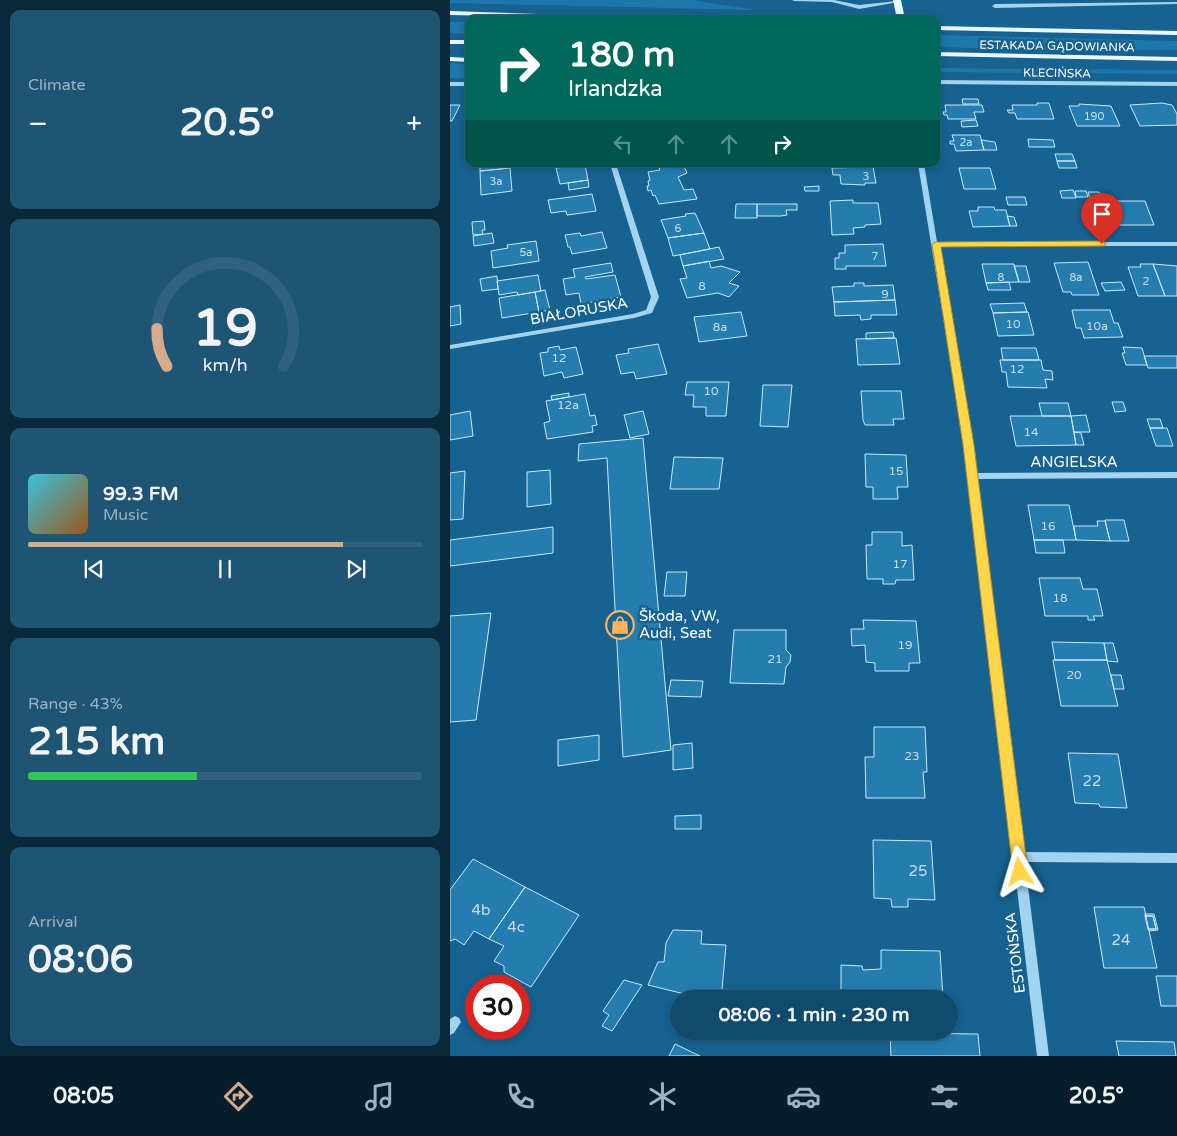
<!DOCTYPE html>
<meta charset="utf-8">
<style>
body{margin:0;font-family:"Varela Round",sans-serif;background:#1e5474;color:#f1f3f6;height:100vh;display:flex;flex-direction:column;font-size:19px;white-space:nowrap}
*{box-sizing:border-box;margin:0}
p{font-size:16px;color:#9cb3c2}
.icon{flex:none;width:28px;height:28px;fill:none;stroke:currentColor;stroke-width:2;stroke-linecap:round;stroke-linejoin:round}
.map{position:relative;flex:1;overflow:hidden}
.drawer{display:flex;flex-direction:column;gap:10px;padding:10px;background:#09293b;width:450px}
.drawer>*{flex:none}
.guide{position:absolute;left:15px;top:15px;width:475px;height:152px;border-radius:10px;box-shadow:0 2px 8px #0003,0 0 0 1px #30627f;background:#00695c;color:#fff;overflow:hidden}
.speed{position:absolute;left:15px;top:975px;display:flex;gap:10px;font-size:25px;font-weight:700;text-align:center}
.speed>*{display:grid;place-content:center;width:65px;height:65px;border-radius:50%;background:#104a6c;box-shadow:0 2px 8px #0003,0 0 0 1px #30627f;line-height:1}
.speed .limit{border:8px solid #d22;background:#fff;color:#111}
.pin{position:absolute;display:grid;place-items:center;width:42px;height:42px;color:#fff;margin:-51px -21px;border-radius:50% 50% 50% 0;rotate:-45deg;box-shadow:0 0 5px #0007}
.pin .icon{rotate:45deg}
.me{position:absolute;width:55px;margin:-28px;rotate:353deg;stroke-linejoin:round;filter:drop-shadow(0 0 4px #0008)}
.turn{display:flex;align-items:center;gap:18px;height:105px;padding:0 20px;font-size:22px}
.turn .icon{width:65px;height:65px;stroke-width:2.5}
.turn b{display:block;font-size:35px;line-height:42px}
.lanes{display:flex;align-items:center;height:48px;padding:0 20px;background:#0003;justify-content:center;gap:25px;direction:ltr}
.lanes .off{opacity:.35}
.big{font-size:38px;font-weight:700;line-height:1.1}
.drawer .tile{flex:1;display:flex;flex-direction:column;justify-content:center;gap:8px;min-width:0;padding:0 18px;border-radius:10px;background:#1e5474}
.drawer .dial{align-items:center;gap:0}
.dial svg{height:130px;overflow:visible;fill:none;stroke:#30627f;stroke-width:7;stroke-linecap:round;text-anchor:middle}
.dial text{fill:#f1f3f6;stroke:none}
.song{display:flex;align-items:center;gap:15px}
.cover{width:60px;height:60px;border-radius:8px;background:linear-gradient(135deg,hsl(190 70% 55%),hsl(30 70% 35%))}
.played{height:5px;border-radius:2px;background:linear-gradient(90deg,#d6ab8b 80%,#30627f 80%)}
.keys{display:flex;justify-content:space-around;direction:ltr}
.heat{display:flex;justify-content:space-between;align-items:center;font-size:28px;direction:ltr}
.charge{height:8px;border-radius:4px;background:linear-gradient(90deg,#34c759 43%,#30627f 0)}
.trip{position:absolute;left:220px;top:990px;width:288px;height:50px;border-radius:25px;background:#104a6c;box-shadow:0 2px 8px #0003,0 0 0 1px #30627f;font-weight:700;line-height:50px;text-align:center}
.dock{display:flex;height:80px;justify-content:space-around;align-items:center;background:#061e2b;color:#9cb3c2}
.dock .icon{width:35px;height:35px}
.dock .selected{color:#d6ab8b}
.dock b{font-size:22px;color:#f1f3f6}
main{display:flex;flex:1;min-height:0}
.map>svg:first-child{display:block}
.green{fill:#1e77aa}
.building{fill:#247caf;stroke:#c9e9fc}
.lines{fill:none;stroke-linecap:round;stroke-linejoin:round}
.minor{fill:#a2d4f0;fill-rule:evenodd}
.major{fill:#ebf7ff;fill-rule:evenodd}
.route{fill:#ffd54a;stroke:#a68a30}
.labels{text-anchor:middle;dominant-baseline:central;stroke-width:5;stroke-linejoin:round;paint-order:stroke}
.far-number-label{font-size:11px;fill:#c8deeb}
.far-street-label{font-size:12px;fill:#fff;stroke:#166290}
.number-label{font-size:12px;fill:#c8deeb}
.street-label{font-size:15px;fill:#fff;stroke:#166290}
.poi-label{font-size:15px;fill:#fff;stroke:#166290;text-anchor:start}
.near-number-label{font-size:15px;fill:#c8deeb}
</style>
<main>
<section class="drawer">
<div class="tile"><p>Climate</p>
<div class="heat"><a>−</a><b class="big">20.5°</b><a>+</a></div>
</div>
<div class="tile dial"><svg viewBox="0 0 100 80">
<path d="M14 69A42 42 0 1 1 86 69"/>
<path d="M14 69A42 42 0 0 1 8 46" stroke="#d6ab8b"/>
<text x="50" y="56" font-size="32" font-weight="700">19</text>
<text x="50" y="72" font-size="11">km/h</text>
</svg></div>
<div class="tile">
<div class="song"><i class="cover"></i><div><b>99.3 FM</b><p>Music</p></div></div>
<div class="played"></div>
<div class="keys"><svg class="icon" aria-label="previous" viewBox="0 0 24 24"><path d="M18 5L8 12l10 7zM5 5v14"/></svg><svg class="icon" aria-label="pause" viewBox="0 0 24 24"><path d="M8 5v14M16 5v14"/></svg><svg class="icon" aria-label="next" viewBox="0 0 24 24"><path d="M6 5l10 7-10 7zM19 5v14"/></svg></div>
</div>
<div class="tile"><p>Range · 43%</p><b class="big">215 km</b><div class="charge"></div></div>
<div class="tile"><p>Arrival</p><b class="big">08:06</b></div>
</section>
<div class="map">
<svg width="727" height="1056" viewBox="0 0 727 1056">
<rect width="100%" height="100%" fill="#166290"/>
<path class="green" d="M0,0H243L304,10L0,3Z
M0,22H19V34L0,33Z
M486,35L727,41V50L625,51L486,47Z
M0,63L19,64V78H0Z
M486,68L727,70V74L486,72Z"/>
<path class="building" d="M512,99H528L529,104H513Z
M587,103H599L604,119H567L565,113H559L557,110H563L562,105H587Z
M712,103L722,105L727,114V125L690,126L680,105Z
M629,104L661,106L670,126H627L619,106H629Z
M0,105H10L2,121H0Z
M495,105H532L534,112H524L526,119H498L497,115H494L493,112H496Z
M526,120L528,126L512,127L511,121Z
M502,135H530L534,150L506,151L504,144H500V141H504Z
M578,139L603,140L605,147H579Z
M531,140L545,142L547,150H534Z
M605,154H622L625,161H607Z
M607,161H625L627,168H609Z
M30,164H52V169L30,171Z
M208,164H233L237,173L228,177L234,190L243,189L247,199L209,204L205,195L203,196L201,190L198,191L197,186H199L198,181L200,180L198,172L210,170Z
M135,165L138,180L110,184L106,168Z
M423,167L426,183H415V185L391,184L390,175H383L382,168Z
M60,168L62,191L31,195L30,171Z
M509,168H540L546,189H514Z
M138,180L139,187L119,190L118,183Z
M369,186V191H355L354,187Z
M623,190L626,198H612L610,191Z
M625,191H636L638,197H626Z
M638,192H649L651,199H640Z
M142,194L146,211L117,215L116,211L101,213L98,200Z
M556,197H575L577,205H558Z
M403,200V203H428L431,224L415,225V227L403,228L404,234L382,235L380,201Z
M652,201H695L704,225H661Z
M286,204H307V218H285Z
M307,204H347V210H336L337,215L331,216H307Z
M528,207H544L545,210H556L560,226L523,227L519,211H528Z
M245,213L254,233L218,238L211,220L236,216L235,214Z
M557,216L564,217L567,226H560Z
M34,221L35,230H32L33,234L23,235L22,222Z
M152,232L157,248L122,254L120,247H118L115,235L130,233L131,236Z
M42,233L44,243L24,246L23,236Z
M254,233L260,249L223,256L218,238Z
M86,241L89,261L43,268L41,251L58,248L57,245Z
M433,244L436,266H396V269H385V258H389V253H395V245Z
M269,247L274,259L233,266L230,255Z
M259,261L261,268L271,266L290,272L279,283L289,286L279,297L268,293L237,298L230,279L237,278L233,266Z
M638,262L649,295H622L621,292H613L604,263Z
M161,263L163,272L135,277L136,279L165,275L171,297L131,304L129,293L116,295L113,279L125,277L123,269Z
M532,264H564L569,282L536,283Z
M690,264H703L715,296H688L678,267H691Z
M703,264L727,266V296H715Z
M564,266H576L580,282H569Z
M88,275L91,291L68,295L67,292L49,295L47,281Z
M47,276L48,289L32,291L30,279Z
M559,282L561,290H538L536,283Z
M671,282L675,290L655,291L651,283Z
M404,283H414V286L443,285L445,300L384,302L382,287L404,286Z
M95,290L100,310L89,312L85,292Z
M85,292L89,312L52,318L49,298Z
M445,300L447,315H421V319L411,320L410,315L385,316L384,302Z
M574,303L577,312L543,313L540,304Z
M10,305L11,324L0,326V307Z
M622,310H660L664,323H668L673,337L634,338L631,328H626Z
M291,312L297,336L249,342L244,317Z
M578,312L584,335L548,336L543,313Z
M443,332L444,338L416,339V333Z
M444,338H446L450,364L408,365L406,339Z
M208,344L217,374L186,379L184,372L171,374L166,355L179,353L178,349Z
M109,346L110,350L126,347L133,374L114,378L112,372L94,376L90,353L98,352V348Z
M673,347L692,348L697,365H676L672,353H675Z
M551,348H586L589,360H553Z
M694,356H727V368H698Z
M550,360H591L593,370L602,371L603,380L595,379L597,388L558,387L556,372H552Z
M237,382H279L276,416H256V407H243L244,395H235Z
M313,385H342L338,427L310,426Z
M411,391H451L454,419H443L444,425H415L413,420Z
M119,393V397L102,400L101,396Z
M135,394L140,416L145,415L147,425L142,426L143,432L97,439L94,423L100,421L96,401Z
M662,402H673L676,411L665,412Z
M589,403H618L621,416H592Z
M20,411L23,436L0,440V415Z
M193,411L199,434L180,438L174,415Z
M636,415L640,432H624L621,416Z
M560,416H621L626,445L566,446Z
M697,419H710L713,428H700Z
M700,428H717L723,446H706Z
M624,432L631,433L634,445H626Z
M193,438L221,750L173,757L157,458L128,461L129,444Z
M415,454L456,455L458,487H447L448,499H423V487H416Z
M224,457L273,458L269,489H220Z
M100,470L101,504L77,507V472Z
M15,471L13,519L0,520V473Z
M578,505H619L626,540H584Z
M655,520H674L679,541H660Z
M647,521H655L660,541L626,540L624,526H648Z
M103,527V553L0,566V540Z
M422,532H452V546L462,545L464,580H446L445,584H433V579H417L416,545H422Z
M584,540H613L615,553H586Z
M217,572H237L235,596H214Z
M589,578H630L633,589H647L653,616H643L645,620H638V616H595Z
M41,613L26,720L0,722V616Z
M413,620L466,621L470,663H459V671H425V663L416,662L415,645L402,646L401,629H414Z
M284,630H336V650L341,655L340,662L336,667L334,684L280,683Z
M602,642L654,643L657,660H605Z
M654,643H663L668,662L657,661Z
M603,660H657L668,706H611Z
M661,675H671L674,689H664Z
M221,680L253,681L251,697L218,696Z
M424,727H475L477,772H473L475,798H416L415,757H424Z
M149,735V760L108,766V740Z
M242,743L243,768L223,770V745Z
M618,753L668,754L677,808L650,807L649,804L625,803Z
M251,815V829H225V816Z
M423,840L481,841L485,900L458,899V907H442L441,899L424,898Z
M23,859L75,887L39,939L24,931L14,945L5,939L0,941V890Z
M75,887L129,915L81,987L54,972V966L44,961L54,946L39,939Z
M644,907H694L707,968H654Z
M695,914H704L708,930L699,931L698,929H706L703,916H695Z
M695,916H703L706,929H698Z
M223,930L252,931L251,944L276,945L272,990H267V999H255L198,985L208,962H214L216,943Z
M431,950L490,951L493,999H391V965L412,966L413,970L431,969Z
M706,976H727V1006H711Z
M174,980L192,985L162,1031L152,1026L159,1015L153,1011Z
M440,1033L528,1034L530,1056H441Z
M666,1041L724,1042L726,1056H669Z
M225,1044L250,1056H219Z"/>
<g class="lines">
<path class="minor" d="M342,0H384L409,5L447,1L449,2L409,9L382,2L344,1Z
M727,2V4L545,8L542,6L545,4Z
M486,80L727,82V86L486,84Z
M0,82H19V86H0Z
M160,164H166L209,297L202,313L184,318L0,349V345L183,314L196,310L201,297Z
M468,164H474L487,242H727V246H488L526,473L727,472V478L526,479L573,852L727,853V863L575,862L599,1056H587L514,445Z
M5,1016L9,1018L11,1022L4,1033L0,1035V1019Z"/>
<path class="major" d="M443,0H451L455,19H447Z
M0,11L177,17L180,19L0,15Z
M486,26L727,31V35L486,30Z
M0,40H19V44H0Z
M486,52L727,57V61L486,56Z
M0,57L19,58V62L0,61Z"/>
</g>
<path class="route" d="M652,241L655,242V246L491,247L524,445L578,872L576,877L570,879L565,877L563,872L513,445L482,244L486,242Z"/>
<defs>
<symbol id="shop-ring" viewBox="-11 -11 22 22"><circle r="9.5" fill="#166290" stroke="#ffb361" stroke-width="1.5"/><path d="M-5-2.5h2.3a2.7 3.5 0 0 1 5.4 0H5L5.5 6h-11ZM-1.5-2.5h3a1.5 2.3 0 0 0-3 0Z" fill="#ffb361"/></symbol>
</defs>
<g fill-rule="evenodd">
<use href="#shop-ring" x="154" y="609" width="32" height="32"/>
</g>
<g class="labels">
<g class="far-number-label">
<text x="644" y="116">190</text>
<text x="516" y="142">2a</text>
<text x="416" y="176">3</text>
<text x="46" y="181">3a</text>
<text x="228" y="228">6</text>
<text x="76" y="252">5a</text>
<text x="425" y="256">7</text>
<text x="551" y="277">8</text>
<text x="626" y="277">8a</text>
<text x="696" y="281">2</text>
</g>
<g class="far-street-label">
<text transform="translate(607 46) rotate(1)">ESTAKADA GĄDOWIANKA</text>
<text transform="translate(607 73) rotate(1)">KLECIŃSKA</text>
</g>
<g class="number-label">
<text x="252" y="286">8</text>
<text x="435" y="294">9</text>
<text x="563" y="324">10</text>
<text x="647" y="326">10a</text>
<text x="270" y="327">8a</text>
<text x="109" y="358">12</text>
<text x="567" y="369">12</text>
<text x="261" y="391">10</text>
<text x="118" y="405">12a</text>
<text x="581" y="432">14</text>
<text x="446" y="471">15</text>
<text x="598" y="526">16</text>
<text x="450" y="564">17</text>
<text x="610" y="598">18</text>
<text x="455" y="645">19</text>
<text x="325" y="659">21</text>
<text x="624" y="675">20</text>
<text x="462" y="756">23</text>
</g>
<g class="street-label">
<text transform="translate(129 311) rotate(-10)">BIAŁORUSKA</text>
<text x="624" y="462">ANGIELSKA</text>
<text transform="translate(565 953) rotate(-97)">ESTOŃSKA</text>
</g>
<g class="poi-label">
<text x="189" y="616">Škoda, VW,<tspan x="189" dy="17">Audi, Seat</tspan></text>
</g>
<g class="near-number-label">
<text x="642" y="781">22</text>
<text x="468" y="871">25</text>
<text x="31" y="910">4b</text>
<text x="66" y="927">4c</text>
<text x="671" y="940">24</text>
</g>
</g>
</svg>
<div class="speed"><div class="limit">30</div></div>
<div class="pin" style="left:652px;top:244px;background:#d93025"><svg class="icon" aria-label="arrive" viewBox="0 0 24 24"><path d="M6 21V4h12l-3 4 3 4H6"/></svg></div>
<svg class="me" style="left:570px;top:872px" viewBox="-20 -20 40 40"><path d="M0-17L14 15 0 8-14 15z" fill="#ffd54a" stroke="#fff" stroke-width="4"/></svg>
<div class="trip">08:06 · 1 min · 230 m</div>
<div class="guide">
<div class="turn"><svg class="icon" aria-label="right" viewBox="0 0 24 24"><path d="M7 20v-9h11M14 6l5 5-5 5"/></svg><div><b>180 m</b>Irlandzka</div></div>
<div class="lanes"><svg class="icon off" aria-label="left" viewBox="0 0 24 24"><path d="M17 20v-9H6M10 6l-5 5 5 5"/></svg><svg class="icon off" aria-label="ahead" viewBox="0 0 24 24"><path d="M12 20V5M6 11l6-6 6 6"/></svg><svg class="icon off" aria-label="ahead" viewBox="0 0 24 24"><path d="M12 20V5M6 11l6-6 6 6"/></svg><svg class="icon" aria-label="right" viewBox="0 0 24 24"><path d="M7 20v-9h11M14 6l5 5-5 5"/></svg></div>
</div>
</div>
</main>
<nav class="dock">
<b>08:05</b>
<svg class="icon selected" aria-label="directions" viewBox="0 0 24 24"><path d="M12 3l9 9-9 9-9-9zM9 14v-3h6M13 9l2 2-2 2"/></svg>
<svg class="icon" aria-label="music" viewBox="0 0 24 24"><path d="M9 18V5l10-2v13"/><circle cx="6" cy="18" r="3"/><circle cx="16" cy="16" r="3"/></svg>
<svg class="icon" aria-label="phone" viewBox="0 0 24 24"><path d="M5 4h4l2 5-3 2q2 4 5 5l2-3 5 2v4C11 20 4 13 5 4z"/></svg>
<svg class="icon" aria-label="climate" viewBox="0 0 24 24"><path d="M12 3v18M4 7l16 10M4 17L20 7"/></svg>
<svg class="icon" aria-label="car" viewBox="0 0 24 24"><path d="M5 17H2v-5l4-1 3-4h7l3 4 3 1v5h-3M9 17h6M6 11h13"/><circle cx="7" cy="17" r="2"/><circle cx="17" cy="17" r="2"/></svg>
<svg class="icon" aria-label="filters" viewBox="0 0 24 24"><path d="M4 7h16M4 17h16"/><circle cx="9" cy="7" r="2"/><circle cx="15" cy="17" r="2"/></svg>
<b>20.5°</b>
</nav>
